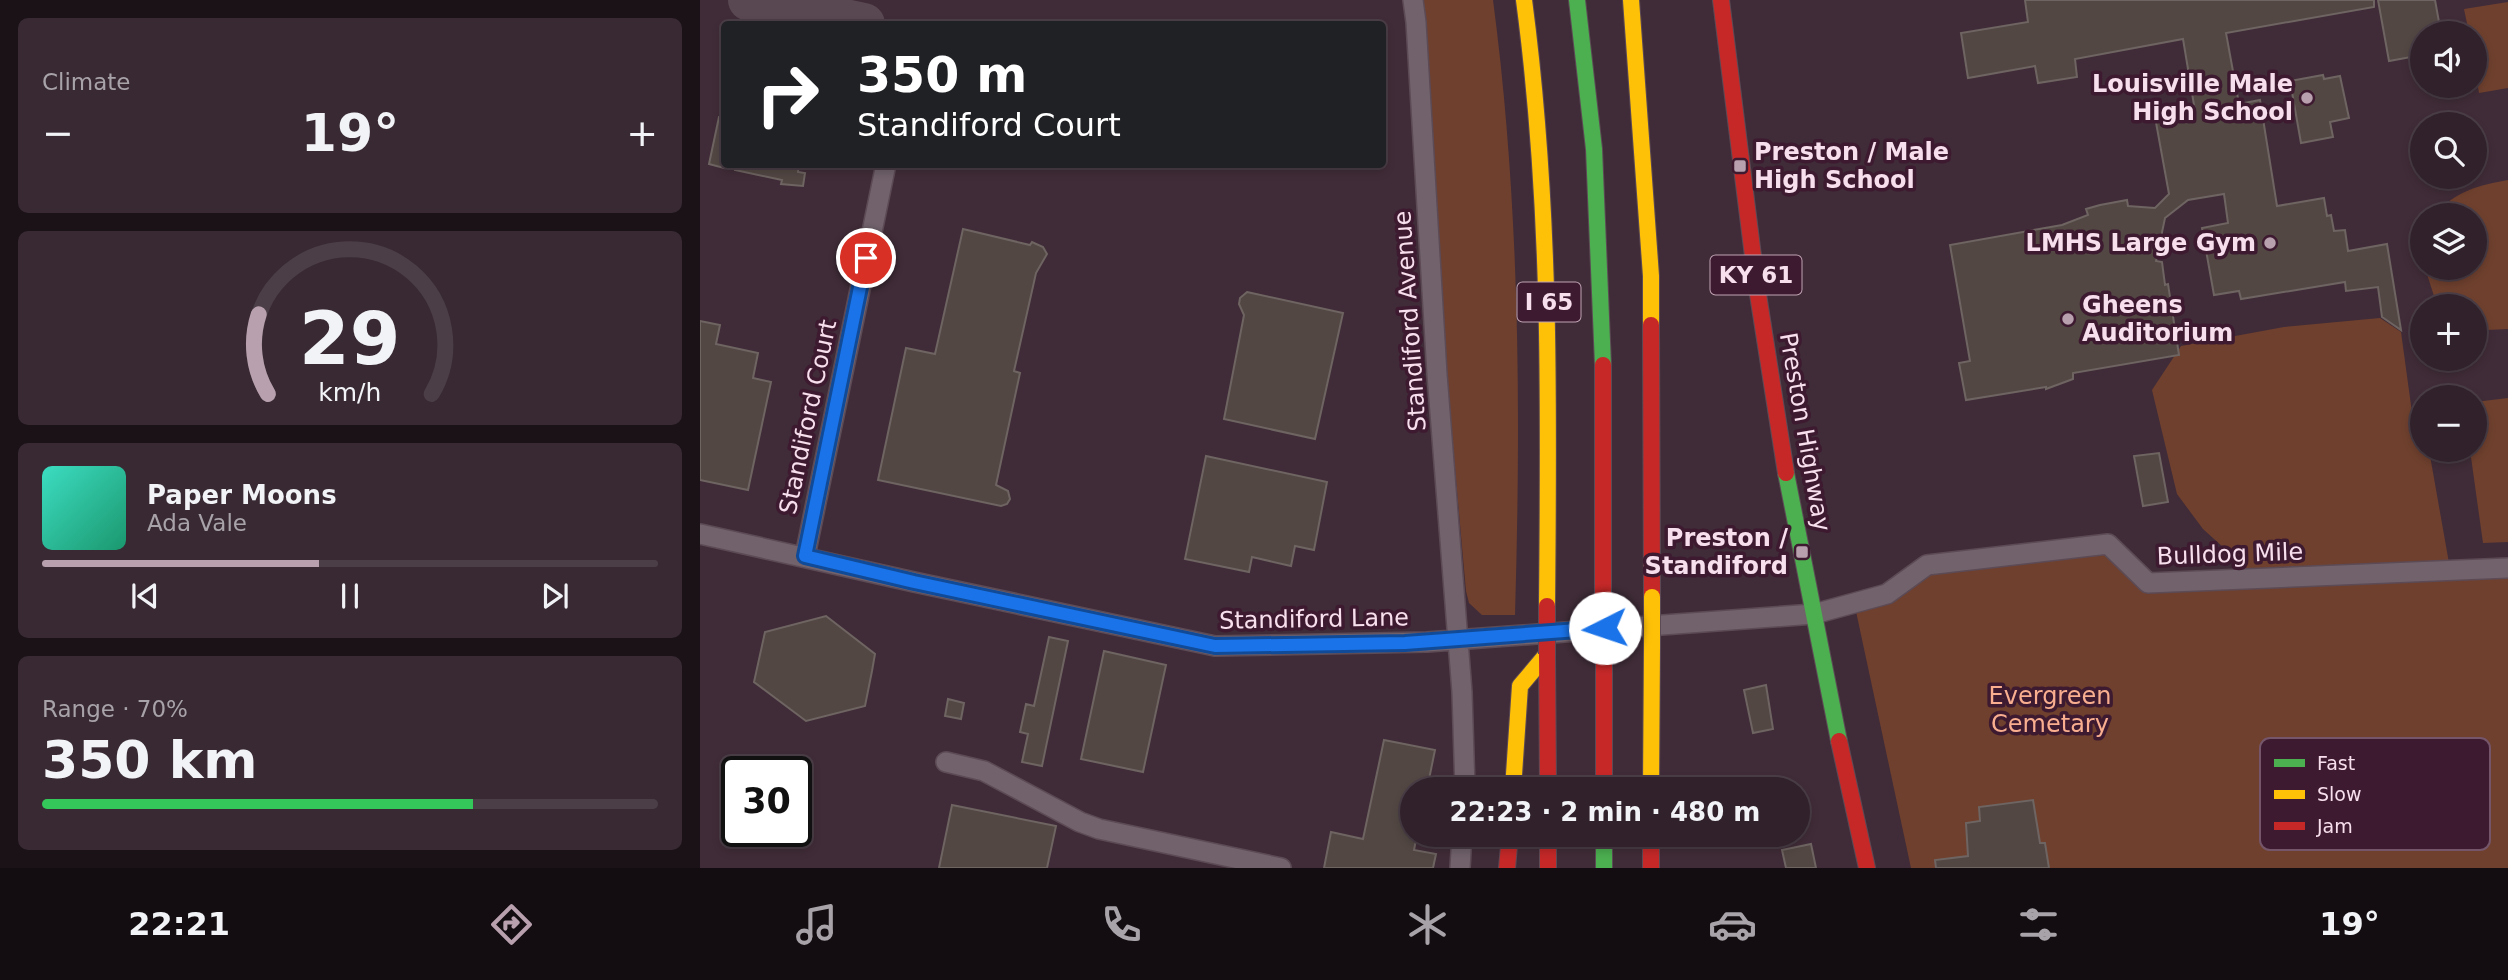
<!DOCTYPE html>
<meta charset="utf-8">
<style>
body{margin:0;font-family:"DejaVu Sans",sans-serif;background:#382932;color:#f1f3f6;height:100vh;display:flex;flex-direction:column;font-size:26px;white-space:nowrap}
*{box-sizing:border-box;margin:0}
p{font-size:23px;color:#a8a3a8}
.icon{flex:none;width:38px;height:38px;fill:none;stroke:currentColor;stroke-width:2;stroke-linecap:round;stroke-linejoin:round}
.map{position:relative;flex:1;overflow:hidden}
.sheet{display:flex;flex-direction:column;gap:18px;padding:18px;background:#1a1217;width:700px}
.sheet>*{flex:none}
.top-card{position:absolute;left:21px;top:21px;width:665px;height:147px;border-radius:7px;box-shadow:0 4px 10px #0003,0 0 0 2px #4b3e47;background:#202124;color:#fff;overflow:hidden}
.fabs{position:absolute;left:1710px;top:21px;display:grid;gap:14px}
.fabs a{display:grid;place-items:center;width:77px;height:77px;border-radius:50%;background:#30212a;box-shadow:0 4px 10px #0003,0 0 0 2px #4b3e47;font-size:35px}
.speed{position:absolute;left:21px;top:756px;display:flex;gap:14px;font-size:35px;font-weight:700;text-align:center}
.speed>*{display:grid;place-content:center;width:91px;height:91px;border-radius:50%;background:#30212a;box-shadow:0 4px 10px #0003,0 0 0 2px #4b3e47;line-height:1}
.speed .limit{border:4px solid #111;border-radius:10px;background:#fff;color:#111}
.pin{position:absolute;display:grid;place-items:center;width:60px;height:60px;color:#fff;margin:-30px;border:4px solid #fff;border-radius:50%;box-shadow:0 2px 7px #0007}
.me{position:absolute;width:77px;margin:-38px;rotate:266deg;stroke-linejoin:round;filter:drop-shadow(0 0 5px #0008)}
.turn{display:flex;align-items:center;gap:24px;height:147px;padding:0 21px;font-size:32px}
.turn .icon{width:91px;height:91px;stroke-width:2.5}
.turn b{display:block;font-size:49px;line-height:60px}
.big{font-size:52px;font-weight:700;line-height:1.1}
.sheet .widget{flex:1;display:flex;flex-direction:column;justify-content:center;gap:10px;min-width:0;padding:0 24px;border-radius:10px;background:#382932}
.sheet .dial{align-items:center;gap:0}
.dial svg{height:182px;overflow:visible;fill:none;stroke:#4b3e47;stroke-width:7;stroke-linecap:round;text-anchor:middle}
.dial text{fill:#f1f3f6;stroke:none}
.song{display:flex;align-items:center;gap:21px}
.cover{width:84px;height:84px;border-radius:10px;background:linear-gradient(135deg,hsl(170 70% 55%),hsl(160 70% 35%))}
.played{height:7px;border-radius:4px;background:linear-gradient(90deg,#b8a0ae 45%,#4b3e47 45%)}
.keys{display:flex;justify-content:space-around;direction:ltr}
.heat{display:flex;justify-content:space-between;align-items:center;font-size:38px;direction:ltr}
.charge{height:10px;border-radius:5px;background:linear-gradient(90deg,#34c759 70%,#4b3e47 0)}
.trip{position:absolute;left:700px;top:777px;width:410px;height:70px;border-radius:35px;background:#30212a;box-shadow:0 4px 10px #0003,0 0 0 2px #4b3e47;font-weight:700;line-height:70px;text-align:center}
.tab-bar{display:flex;height:112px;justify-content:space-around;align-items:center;background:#130d11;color:#a8a3a8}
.tab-bar .icon{width:49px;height:49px}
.tab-bar .active{color:#b8a0ae}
.tab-bar b{font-size:32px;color:#f1f3f6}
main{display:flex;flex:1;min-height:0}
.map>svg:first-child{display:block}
.green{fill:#6f402e}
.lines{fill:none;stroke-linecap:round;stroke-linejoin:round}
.taxiway{stroke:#594852;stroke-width:42}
.building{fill:#524743;stroke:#6e6461;stroke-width:2}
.street-casing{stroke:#5c4a55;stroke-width:22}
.fast-casing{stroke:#5c4a55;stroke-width:18}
.slow-casing{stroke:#5c4a55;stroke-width:18}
.jam-casing{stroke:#5c4a55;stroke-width:18}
.street{stroke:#71626b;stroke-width:19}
.fast{stroke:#4caf50;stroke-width:16}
.slow{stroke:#ffc107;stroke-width:16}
.jam{stroke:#c62828;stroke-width:16}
.slow-bridge-casing{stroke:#5c4a55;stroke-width:18;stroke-linecap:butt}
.jam-bridge-casing{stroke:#5c4a55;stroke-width:18;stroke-linecap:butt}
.slow-bridge{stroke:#ffc107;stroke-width:16}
.jam-bridge{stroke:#c62828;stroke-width:16}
.route-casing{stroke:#114b97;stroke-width:18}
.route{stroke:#1a73e8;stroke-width:12}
.poi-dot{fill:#b8a0ae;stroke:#3d1a30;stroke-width:2.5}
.labels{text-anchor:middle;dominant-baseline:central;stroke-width:7;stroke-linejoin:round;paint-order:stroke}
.shield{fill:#3d1a30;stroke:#c0a4b4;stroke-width:2}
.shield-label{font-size:23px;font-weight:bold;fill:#f8dfed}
.poi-label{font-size:24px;font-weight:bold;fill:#f8dfed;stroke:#3d1a30;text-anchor:end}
.street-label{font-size:24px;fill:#f8dfed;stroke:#3d1a30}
.park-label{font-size:24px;fill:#f8ae8f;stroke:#3d1a30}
.key{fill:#3d1a30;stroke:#755569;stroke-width:2}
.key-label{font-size:19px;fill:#f8dfed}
</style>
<main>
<section class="sheet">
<div class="widget"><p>Climate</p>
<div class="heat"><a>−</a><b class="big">19°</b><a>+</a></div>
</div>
<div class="widget dial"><svg viewBox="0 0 100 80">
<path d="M14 69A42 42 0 1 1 86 69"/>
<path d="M14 69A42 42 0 0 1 10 34" stroke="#b8a0ae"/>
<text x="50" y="56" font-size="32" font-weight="700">29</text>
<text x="50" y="72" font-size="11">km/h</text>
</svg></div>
<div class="widget">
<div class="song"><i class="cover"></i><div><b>Paper Moons</b><p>Ada Vale</p></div></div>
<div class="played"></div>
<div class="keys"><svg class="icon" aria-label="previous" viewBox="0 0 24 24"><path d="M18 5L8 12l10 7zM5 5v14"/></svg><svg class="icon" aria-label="pause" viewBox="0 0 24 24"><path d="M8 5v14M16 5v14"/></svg><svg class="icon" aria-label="next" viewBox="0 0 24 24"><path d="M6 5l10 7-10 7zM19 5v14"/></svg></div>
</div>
<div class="widget"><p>Range · 70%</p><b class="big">350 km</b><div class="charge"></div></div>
</section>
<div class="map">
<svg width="1808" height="868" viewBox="0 0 1808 868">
<rect width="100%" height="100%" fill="#402c38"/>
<path class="green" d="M721,0H793C820,204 821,410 815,615H782L769,603L766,591L746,368Z
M1808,2V88L1779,93L1775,69L1774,33H1769L1764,9Z
M1808,180V329L1787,330L1775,327L1774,306H1742L1734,296L1725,268H1774V215H1736C1754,191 1780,185 1808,180Z
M1680,318L1701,332L1713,420H1722V450H1729L1749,563L1554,575L1503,529L1477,494L1452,390L1481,346L1584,327Z
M1808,398V542L1783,543L1770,450H1774L1775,402Z
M1408,544L1448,583L1808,569V868H1211L1154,602L1227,565Z"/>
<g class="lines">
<path class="taxiway" d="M49,0L164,24"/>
</g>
<path class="building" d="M1325,0H1674V7L1526,33L1539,104L1560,100L1577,206L1624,198L1627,216L1631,215L1634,231L1645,230L1648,251L1687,244L1701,330L1682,317L1678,287L1646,291L1645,282L1541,299L1539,291L1514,295L1502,228L1528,223L1524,194L1488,200L1465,218L1456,261L1462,262L1465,285L1468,284L1479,355L1373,373V379L1346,389V387L1266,400L1259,363L1270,361L1250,245L1362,225L1388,215L1386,209L1400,205L1427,200L1428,206L1455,208L1469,194L1455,117L1495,111L1483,39L1375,59L1377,77L1338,83L1335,66L1268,78L1261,33L1328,22Z
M1678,0H1735L1741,33H1722V55L1689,61Z
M1623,75L1624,79L1640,76L1649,118L1630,122L1633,137L1601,143L1590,81Z
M19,117H24V168L9,164Z
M36,164H99L98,172L105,173L103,186L81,184L82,180L35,170Z
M263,229L330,245L332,242L343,247L347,254L336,273L314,371L320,373L296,485L308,491L310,499L307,504L301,506L178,480L206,348L235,354Z
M547,292L643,313L615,439L524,419L544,315L539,304L540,298Z
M0,321L20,325L16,344L58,353L53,378L71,382L48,490L0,480Z
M1459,453L1468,502L1443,506L1434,456Z
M506,456L627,482L614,550L595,546L591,566L552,557L549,572L485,559Z
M126,616L175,654L172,671L165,706L106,721L54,682L65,632Z
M349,637L368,641L342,766L322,762L328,734L320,732L326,704L334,706Z
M404,651L466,665L443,772L381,759Z
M1066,685L1073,729L1053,733L1044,690Z
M248,699L264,703L261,719L245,716Z
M684,740L735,750L727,789H712V835H717L714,850L736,854L733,868H624L631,832L663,839Z
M1333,800L1340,843H1345L1349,868H1236L1235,860L1268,856L1266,823L1280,821L1279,807Z
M252,805L356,826L347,868H239Z
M1111,844L1116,868H1086L1082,850Z"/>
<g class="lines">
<defs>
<path id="street" d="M713,0L716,22L737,374L762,692L765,789
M0,534L214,582L515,646L727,642L1114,614L1187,594L1227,565L1408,544L1448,583L1808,568
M105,556L186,164
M246,762L284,771L380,822L399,829L581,868
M760,868L762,835"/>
<path id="fast" d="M877,0L894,149L903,365
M1086,473L1139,741
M904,835V868"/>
<path id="slow" d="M824,0C851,203 849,402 847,606
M931,0L951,276V325
M813,789L820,686L847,654
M951,789L952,647"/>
<path id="jam" d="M1021,0L1057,288L1086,473
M951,325L952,597
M903,598V365
M847,654L848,789
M904,660V789
M1139,741L1167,868
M848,835V868
M951,835V868
M807,868L810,835"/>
</defs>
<use href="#street" class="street-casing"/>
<use href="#fast" class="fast-casing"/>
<use href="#slow" class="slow-casing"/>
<use href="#jam" class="jam-casing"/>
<use href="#street" class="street"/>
<use href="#fast" class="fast"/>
<use href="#slow" class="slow"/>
<use href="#jam" class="jam"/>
<defs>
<path id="slow-bridge" d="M952,597V647"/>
<path id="jam-bridge" d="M903,598L904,660
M847,606V654"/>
</defs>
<use href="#slow-bridge" class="slow-bridge-casing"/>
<use href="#jam-bridge" class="jam-bridge-casing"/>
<use href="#slow-bridge" class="slow-bridge"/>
<use href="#jam-bridge" class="jam-bridge"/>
</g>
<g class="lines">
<defs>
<path id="route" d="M166,258L105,556L214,582L515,646L705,643L905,628"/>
</defs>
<use href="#route" class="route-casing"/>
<use href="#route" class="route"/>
</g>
<g class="poi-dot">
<circle cx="1607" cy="98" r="7"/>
<rect x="1033" y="159" width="14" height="14" rx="3.5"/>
<circle cx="1570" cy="243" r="7"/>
<circle cx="1368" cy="319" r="7"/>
<rect x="1095" y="545" width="14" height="14" rx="3.5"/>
</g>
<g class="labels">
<g class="shield">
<rect x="1010.5" y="255.5" width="91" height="39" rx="5"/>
<rect x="817.5" y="282.5" width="63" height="39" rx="5"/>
</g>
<g class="shield-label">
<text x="1056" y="275">KY 61</text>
<text x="849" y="302">I 65</text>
</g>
<g class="poi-label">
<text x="1593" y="84">Louisville Male<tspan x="1593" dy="28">High School</tspan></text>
<text x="1054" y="152" text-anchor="start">Preston / Male<tspan x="1054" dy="28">High School</tspan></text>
<text x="1556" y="243">LMHS Large Gym</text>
<text x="1382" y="305" text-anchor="start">Gheens<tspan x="1382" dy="28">Auditorium</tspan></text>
<text x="1088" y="538">Preston /<tspan x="1088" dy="28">Standiford</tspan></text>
</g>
<g class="street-label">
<text transform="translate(710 321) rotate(-94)">Standiford Avenue</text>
<text transform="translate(108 417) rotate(-78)">Standiford Court</text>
<text transform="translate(1105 432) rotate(80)">Preston Highway</text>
<text transform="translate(1530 554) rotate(-2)">Bulldog Mile</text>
<text transform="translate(614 619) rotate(-1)">Standiford Lane</text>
</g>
<g class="park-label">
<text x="1350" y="696">Evergreen<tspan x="1350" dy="28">Cemetary</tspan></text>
</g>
</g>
<rect x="1560" y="738" width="230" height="112" rx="10" class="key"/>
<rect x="1574" y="759" width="31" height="8" fill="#4caf50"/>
<rect x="1574" y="790" width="31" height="9" fill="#ffc107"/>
<rect x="1574" y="822" width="31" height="8" fill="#c62828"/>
<g class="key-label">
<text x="1617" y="770">Fast</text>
<text x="1617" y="801">Slow</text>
<text x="1617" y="833">Jam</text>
</g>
</svg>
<div class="fabs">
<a><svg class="icon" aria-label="sound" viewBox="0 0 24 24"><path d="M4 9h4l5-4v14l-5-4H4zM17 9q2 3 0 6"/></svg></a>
<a><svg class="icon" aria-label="search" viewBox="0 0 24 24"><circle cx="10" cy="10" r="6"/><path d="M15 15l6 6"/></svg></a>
<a><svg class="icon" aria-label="layers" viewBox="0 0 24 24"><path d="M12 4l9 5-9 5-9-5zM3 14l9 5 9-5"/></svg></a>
<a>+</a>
<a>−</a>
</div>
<div class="speed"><div class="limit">30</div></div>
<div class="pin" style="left:166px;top:258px;background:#d93025"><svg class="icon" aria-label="arrive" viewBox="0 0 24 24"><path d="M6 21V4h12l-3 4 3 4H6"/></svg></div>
<svg class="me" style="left:905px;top:628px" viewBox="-20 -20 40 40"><circle r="19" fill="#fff"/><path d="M0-13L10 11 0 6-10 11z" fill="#1a73e8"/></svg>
<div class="trip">22:23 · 2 min · 480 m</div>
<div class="top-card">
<div class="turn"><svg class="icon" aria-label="right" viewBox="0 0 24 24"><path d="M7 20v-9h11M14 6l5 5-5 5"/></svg><div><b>350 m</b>Standiford Court</div></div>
</div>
</div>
</main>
<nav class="tab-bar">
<b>22:21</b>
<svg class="icon active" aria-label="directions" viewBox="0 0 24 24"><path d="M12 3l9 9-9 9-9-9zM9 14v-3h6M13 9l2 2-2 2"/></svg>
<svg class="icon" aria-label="music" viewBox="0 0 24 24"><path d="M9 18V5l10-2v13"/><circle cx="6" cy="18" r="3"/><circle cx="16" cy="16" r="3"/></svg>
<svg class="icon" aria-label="phone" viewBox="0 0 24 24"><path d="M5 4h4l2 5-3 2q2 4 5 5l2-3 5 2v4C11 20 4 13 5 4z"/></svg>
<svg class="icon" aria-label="climate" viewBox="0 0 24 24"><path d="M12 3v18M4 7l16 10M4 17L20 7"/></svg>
<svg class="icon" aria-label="car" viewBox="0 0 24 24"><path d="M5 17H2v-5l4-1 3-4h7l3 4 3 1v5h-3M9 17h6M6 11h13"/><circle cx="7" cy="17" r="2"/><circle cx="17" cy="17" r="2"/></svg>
<svg class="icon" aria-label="filters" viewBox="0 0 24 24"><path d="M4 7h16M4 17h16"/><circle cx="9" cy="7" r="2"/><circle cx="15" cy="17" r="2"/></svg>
<b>19°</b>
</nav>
